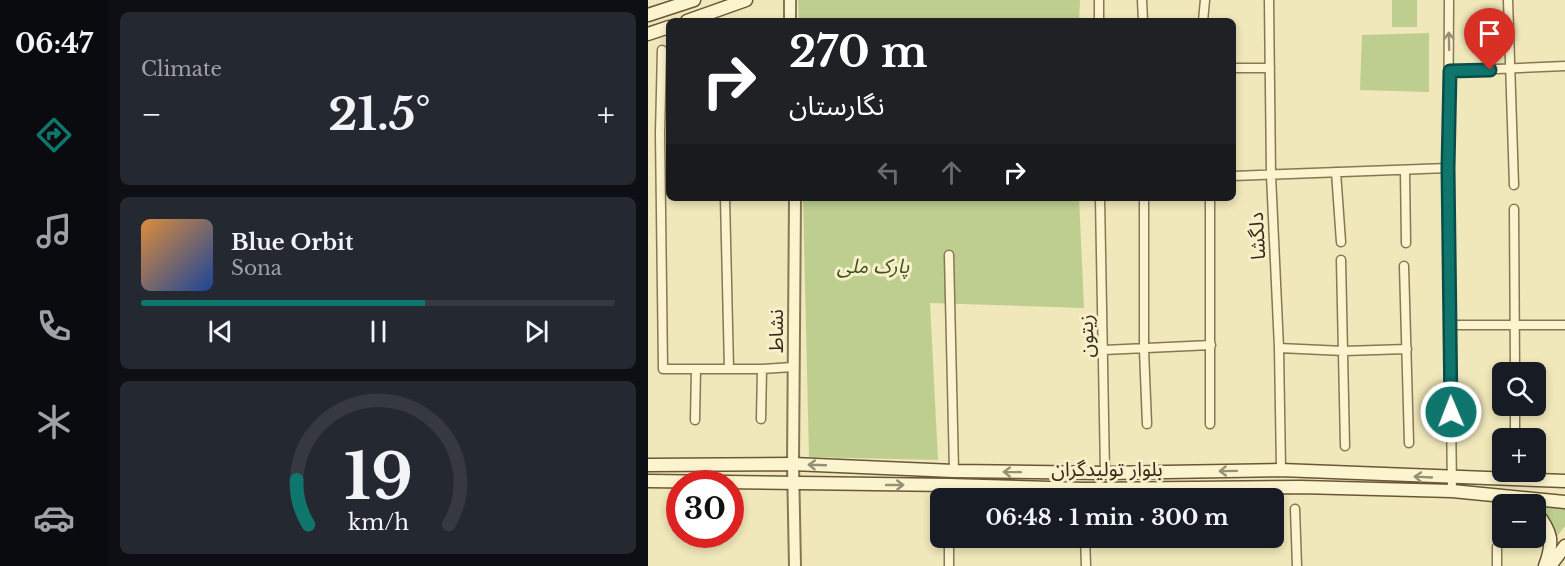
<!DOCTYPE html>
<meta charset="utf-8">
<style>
body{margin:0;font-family:"Libre Baskerville","Noto Sans Arabic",serif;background:#242831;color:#f1f3f6;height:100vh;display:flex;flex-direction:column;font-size:22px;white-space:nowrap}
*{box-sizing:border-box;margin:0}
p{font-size:20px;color:#9ea1a6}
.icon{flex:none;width:33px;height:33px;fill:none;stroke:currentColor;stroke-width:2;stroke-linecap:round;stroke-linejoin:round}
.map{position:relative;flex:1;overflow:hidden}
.panel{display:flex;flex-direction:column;gap:12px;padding:12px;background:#0d0f14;width:540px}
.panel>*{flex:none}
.banner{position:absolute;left:18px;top:18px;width:570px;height:183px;border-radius:9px;box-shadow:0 3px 9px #0003;background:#202124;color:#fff;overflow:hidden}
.fabs{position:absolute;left:844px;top:362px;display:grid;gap:12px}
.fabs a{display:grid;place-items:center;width:54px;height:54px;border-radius:9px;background:#171b24;box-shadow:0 3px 9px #0003;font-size:30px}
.speed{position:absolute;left:18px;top:470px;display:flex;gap:12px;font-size:30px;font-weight:700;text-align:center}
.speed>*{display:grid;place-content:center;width:78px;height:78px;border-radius:50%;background:#171b24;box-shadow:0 3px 9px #0003;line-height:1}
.speed .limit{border:9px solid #d22;background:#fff;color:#111}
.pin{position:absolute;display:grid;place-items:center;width:51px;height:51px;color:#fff;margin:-62px -26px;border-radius:50% 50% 50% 0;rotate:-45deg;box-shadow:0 0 6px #0007}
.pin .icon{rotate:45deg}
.me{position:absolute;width:66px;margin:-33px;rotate:359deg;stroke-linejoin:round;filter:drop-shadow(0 0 4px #0008)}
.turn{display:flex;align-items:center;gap:21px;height:126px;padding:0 24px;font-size:27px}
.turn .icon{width:78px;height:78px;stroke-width:2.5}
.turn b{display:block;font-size:42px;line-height:51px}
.lanes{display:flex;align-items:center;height:57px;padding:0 24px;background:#0003;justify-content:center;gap:30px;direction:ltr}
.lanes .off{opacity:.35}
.big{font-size:45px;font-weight:700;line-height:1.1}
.panel .widget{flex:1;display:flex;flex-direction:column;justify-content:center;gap:9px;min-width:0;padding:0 21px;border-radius:9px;background:#242831}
.panel .dial{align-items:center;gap:0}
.dial svg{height:156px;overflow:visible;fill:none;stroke:#363941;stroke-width:7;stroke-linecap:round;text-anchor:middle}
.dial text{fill:#f1f3f6;stroke:none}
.song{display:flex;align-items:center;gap:18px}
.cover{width:72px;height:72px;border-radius:9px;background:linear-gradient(135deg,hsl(30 70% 55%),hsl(220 70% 35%))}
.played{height:6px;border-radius:3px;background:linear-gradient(90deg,#0f766e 60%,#363941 60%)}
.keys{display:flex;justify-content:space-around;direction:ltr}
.heat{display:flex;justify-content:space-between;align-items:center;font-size:33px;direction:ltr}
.trip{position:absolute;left:282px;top:488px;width:354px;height:60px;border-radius:9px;background:#171b24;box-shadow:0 3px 9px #0003;font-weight:700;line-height:60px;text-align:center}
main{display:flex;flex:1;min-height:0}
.tab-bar{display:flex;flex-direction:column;width:108px;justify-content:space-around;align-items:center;background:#090b0e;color:#9ea1a6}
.tab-bar .icon{width:42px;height:42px}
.tab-bar .current{color:#0f766e}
.tab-bar b{font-size:27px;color:#f1f3f6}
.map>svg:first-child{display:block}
.green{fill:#bece8e}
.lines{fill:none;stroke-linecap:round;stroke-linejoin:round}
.minor-casing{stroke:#877754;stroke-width:11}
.tertiary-casing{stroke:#877754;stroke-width:14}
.secondary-casing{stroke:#695737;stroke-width:15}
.minor{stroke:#fbf4ce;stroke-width:8}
.tertiary{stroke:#fbf4ce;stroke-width:10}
.secondary{stroke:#fbf4ce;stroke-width:12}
.oneway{stroke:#989074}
.route-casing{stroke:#0a4d48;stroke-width:15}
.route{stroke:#0f766e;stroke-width:10}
.labels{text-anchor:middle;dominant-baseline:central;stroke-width:6;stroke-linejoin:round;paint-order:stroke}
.street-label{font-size:20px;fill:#352b1a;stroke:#f7f0ca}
.park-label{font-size:20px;font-style:italic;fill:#3f531f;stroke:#f7f0ca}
</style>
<main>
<nav class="tab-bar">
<b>06:47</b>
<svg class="icon current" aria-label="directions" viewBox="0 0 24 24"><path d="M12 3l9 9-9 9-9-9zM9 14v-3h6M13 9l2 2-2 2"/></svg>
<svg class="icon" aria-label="music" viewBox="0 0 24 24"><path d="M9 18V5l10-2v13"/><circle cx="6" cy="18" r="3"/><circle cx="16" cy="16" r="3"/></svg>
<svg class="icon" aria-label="phone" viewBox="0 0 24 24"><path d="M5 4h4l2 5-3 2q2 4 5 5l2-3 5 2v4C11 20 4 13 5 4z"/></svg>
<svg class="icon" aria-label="climate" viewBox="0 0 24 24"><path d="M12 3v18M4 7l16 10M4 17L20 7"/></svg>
<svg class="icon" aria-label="car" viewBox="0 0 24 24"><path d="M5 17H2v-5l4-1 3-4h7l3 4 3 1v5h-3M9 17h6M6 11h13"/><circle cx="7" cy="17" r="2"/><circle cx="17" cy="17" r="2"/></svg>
</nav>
<section class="panel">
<div class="widget"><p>Climate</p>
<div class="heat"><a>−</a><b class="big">21.5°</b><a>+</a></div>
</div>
<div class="widget">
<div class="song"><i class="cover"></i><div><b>Blue Orbit</b><p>Sona</p></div></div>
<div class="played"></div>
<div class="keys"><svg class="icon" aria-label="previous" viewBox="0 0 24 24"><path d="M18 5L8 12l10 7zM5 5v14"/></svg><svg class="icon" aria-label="pause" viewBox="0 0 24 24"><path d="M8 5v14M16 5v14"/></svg><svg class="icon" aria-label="next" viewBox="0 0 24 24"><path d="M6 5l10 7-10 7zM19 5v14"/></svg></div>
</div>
<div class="widget dial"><svg viewBox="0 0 100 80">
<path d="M14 69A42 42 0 1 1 86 69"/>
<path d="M14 69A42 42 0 0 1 8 46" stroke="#0f766e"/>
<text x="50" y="56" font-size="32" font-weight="700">19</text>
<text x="50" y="72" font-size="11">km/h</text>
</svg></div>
</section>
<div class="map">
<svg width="917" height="566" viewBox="0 0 917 566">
<rect width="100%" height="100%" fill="#f0e7ba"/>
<path class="green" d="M150,0H432L431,21H151Z
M744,0H769V27H744Z
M781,33V92L712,90L714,35Z
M155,198H431L436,308L282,303L290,460L161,457Z
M896,507L917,508V526L906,540Z"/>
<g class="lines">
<defs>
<path id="minor" d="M451,0V21
M494,0L495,21
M621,0L623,175L631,348L633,470
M801,0L800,168L804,491
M860,0L866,185
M555,21L557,0
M14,50L12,133L15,369H114L145,367
M585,68H622
M802,71L917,66
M757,171L758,243
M688,172L693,242
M585,176L800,168
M77,198L81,369
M452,198L457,473
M496,198V350L499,424
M562,198V424
M866,209L867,372
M301,255L306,471
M693,260L697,446
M756,266L761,443
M802,325H917
M631,348L696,351L759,349
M456,350L563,345
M867,405V438
M113,419L114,369
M47,420L48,369
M301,485V498
M647,509L649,566
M301,537V566
M437,537L438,566
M849,547V566"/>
<path id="tertiary" d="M142,0V21
M147,198L145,464L147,566"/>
<path id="secondary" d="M0,15L46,0
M39,21L98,0
M0,34L21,27
M0,465L145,464L306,471L457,473L633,470L917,481
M0,481L301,485L436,489L653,487L804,491L917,502
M888,512C904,532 906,542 897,566
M902,566L917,546"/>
</defs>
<use href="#minor" class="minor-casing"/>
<use href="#tertiary" class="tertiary-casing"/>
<use href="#secondary" class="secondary-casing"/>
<use href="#minor" class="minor"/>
<use href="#tertiary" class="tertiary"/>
<use href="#secondary" class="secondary"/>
</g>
<defs><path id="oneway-shaft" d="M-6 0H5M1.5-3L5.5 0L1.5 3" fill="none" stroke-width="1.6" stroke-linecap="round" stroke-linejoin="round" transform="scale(1.5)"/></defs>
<g class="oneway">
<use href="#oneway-shaft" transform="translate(801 41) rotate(-91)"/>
<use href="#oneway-shaft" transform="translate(169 465) rotate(-178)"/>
<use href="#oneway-shaft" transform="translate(580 471) rotate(179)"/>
<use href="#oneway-shaft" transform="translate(364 472) rotate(-179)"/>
<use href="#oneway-shaft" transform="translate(775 477) rotate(-177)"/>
<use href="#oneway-shaft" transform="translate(247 485)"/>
</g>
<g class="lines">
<defs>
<path id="route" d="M803,412L800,168L802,71L842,70"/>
</defs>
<use href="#route" class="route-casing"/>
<use href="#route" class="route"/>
</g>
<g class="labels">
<g class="street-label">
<text transform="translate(609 236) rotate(-93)">دلگشا</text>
<text transform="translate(128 331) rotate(-90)">نشاط</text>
<text transform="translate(438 336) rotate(-91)">زیتون</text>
<text x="459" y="469">بلوار تولیدگران</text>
</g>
<g class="park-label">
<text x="225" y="266">پارک ملی</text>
</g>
</g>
</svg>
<div class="fabs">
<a><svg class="icon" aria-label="search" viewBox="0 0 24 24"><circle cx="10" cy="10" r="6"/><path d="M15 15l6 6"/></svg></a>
<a>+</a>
<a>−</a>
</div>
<div class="speed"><div class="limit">30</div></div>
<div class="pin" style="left:842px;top:70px;background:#d93025"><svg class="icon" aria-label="arrive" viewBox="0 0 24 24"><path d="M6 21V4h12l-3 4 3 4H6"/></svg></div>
<svg class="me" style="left:803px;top:412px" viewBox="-20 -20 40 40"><circle r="17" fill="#0f766e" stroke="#fff" stroke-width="3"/><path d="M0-11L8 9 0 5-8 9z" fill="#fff"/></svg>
<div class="trip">06:48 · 1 min · 300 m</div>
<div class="banner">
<div class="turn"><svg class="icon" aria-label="right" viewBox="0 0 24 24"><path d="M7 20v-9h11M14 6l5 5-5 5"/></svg><div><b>270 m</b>نگارستان</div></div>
<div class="lanes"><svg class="icon off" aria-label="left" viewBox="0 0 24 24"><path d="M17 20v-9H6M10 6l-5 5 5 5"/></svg><svg class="icon off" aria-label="ahead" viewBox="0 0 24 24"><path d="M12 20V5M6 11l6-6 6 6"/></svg><svg class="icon" aria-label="right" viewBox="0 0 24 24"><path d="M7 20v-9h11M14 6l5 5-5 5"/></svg></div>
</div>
</div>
</main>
